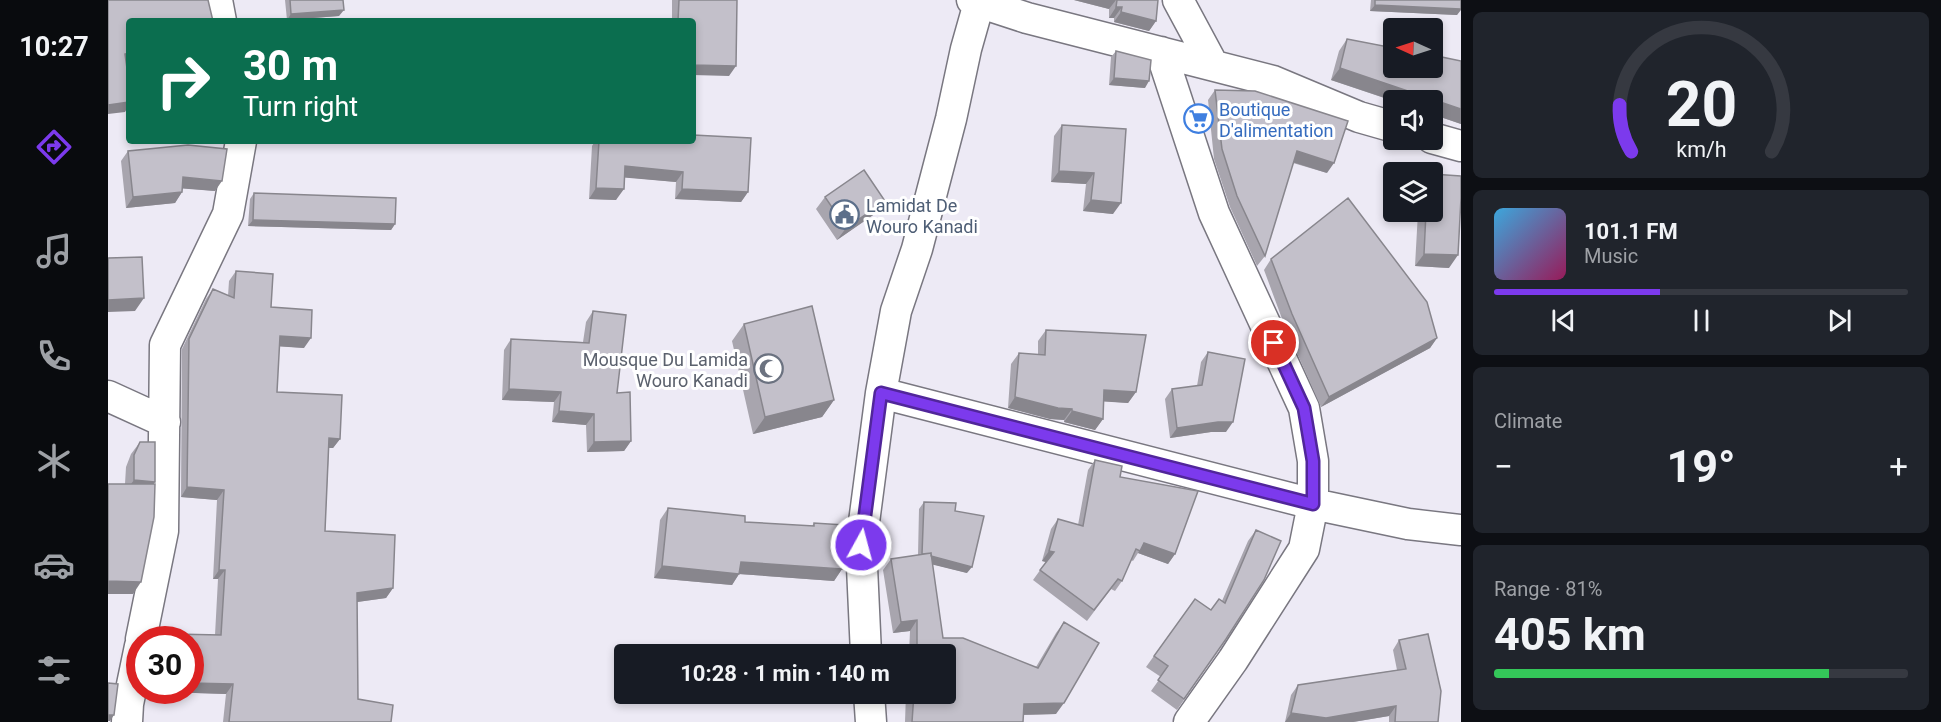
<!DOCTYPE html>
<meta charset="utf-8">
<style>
body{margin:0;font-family:Roboto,sans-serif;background:#20242c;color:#f1f3f6;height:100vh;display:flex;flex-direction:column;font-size:22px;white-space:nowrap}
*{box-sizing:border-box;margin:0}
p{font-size:20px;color:#9ea1a6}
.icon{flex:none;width:33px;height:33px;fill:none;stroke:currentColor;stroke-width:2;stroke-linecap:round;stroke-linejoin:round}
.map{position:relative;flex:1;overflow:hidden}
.side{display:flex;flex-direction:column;gap:12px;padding:12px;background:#0d0f14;width:480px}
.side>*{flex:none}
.banner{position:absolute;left:18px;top:18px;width:570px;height:126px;border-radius:6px;box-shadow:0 3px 9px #0003;background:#0b6e4f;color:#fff;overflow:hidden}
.needle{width:39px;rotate:273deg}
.controls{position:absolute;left:1275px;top:18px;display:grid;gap:12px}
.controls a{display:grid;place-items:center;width:60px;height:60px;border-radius:6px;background:#171b24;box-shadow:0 3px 9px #0003;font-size:30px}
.speed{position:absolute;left:18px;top:626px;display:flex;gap:12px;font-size:30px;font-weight:700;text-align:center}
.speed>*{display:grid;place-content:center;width:78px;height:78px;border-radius:50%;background:#171b24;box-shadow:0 3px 9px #0003;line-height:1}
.speed .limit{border:9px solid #d22;background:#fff;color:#111}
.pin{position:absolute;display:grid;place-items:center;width:51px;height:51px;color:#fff;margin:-26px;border:3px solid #fff;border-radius:50%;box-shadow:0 2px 6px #0007}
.me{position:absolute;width:66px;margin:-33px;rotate:7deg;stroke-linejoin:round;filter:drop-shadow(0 0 4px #0008)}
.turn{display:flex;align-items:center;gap:21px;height:126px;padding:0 18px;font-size:27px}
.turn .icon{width:78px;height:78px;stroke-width:2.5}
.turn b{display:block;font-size:42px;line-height:51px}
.big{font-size:45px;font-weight:700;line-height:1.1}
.side .tile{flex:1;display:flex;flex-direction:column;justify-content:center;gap:9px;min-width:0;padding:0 21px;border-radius:9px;background:#20242c}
.side .dial{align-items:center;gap:0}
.dial svg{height:156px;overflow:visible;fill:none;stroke:#363941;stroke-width:7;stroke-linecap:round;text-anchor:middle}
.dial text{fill:#f1f3f6;stroke:none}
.song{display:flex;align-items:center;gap:18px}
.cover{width:72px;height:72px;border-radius:9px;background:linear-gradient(135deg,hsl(200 70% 55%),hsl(330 70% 35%))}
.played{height:6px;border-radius:3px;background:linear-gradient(90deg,#7c3aed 40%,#363941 40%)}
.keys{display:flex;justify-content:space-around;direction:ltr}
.heat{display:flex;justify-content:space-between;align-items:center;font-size:33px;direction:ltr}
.charge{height:9px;border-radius:4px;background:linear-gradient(90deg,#34c759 81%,#363941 0)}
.trip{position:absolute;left:506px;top:644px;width:342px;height:60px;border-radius:6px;background:#171b24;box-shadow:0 3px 9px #0003;font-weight:700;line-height:60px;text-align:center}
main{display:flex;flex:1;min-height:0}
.tab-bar{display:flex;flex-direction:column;width:108px;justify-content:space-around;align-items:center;background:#090b0e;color:#9ea1a6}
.tab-bar .icon{width:42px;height:42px}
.tab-bar .current{color:#7c3aed}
.tab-bar b{font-size:27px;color:#f1f3f6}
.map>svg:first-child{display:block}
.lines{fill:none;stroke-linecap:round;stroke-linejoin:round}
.street-casing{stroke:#797780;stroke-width:33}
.street{stroke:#fff;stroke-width:30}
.wall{fill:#a8a5ae}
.shaded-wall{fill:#88868d}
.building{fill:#c3c0ca;stroke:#88868d;stroke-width:1.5}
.route-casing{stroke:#51269a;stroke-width:15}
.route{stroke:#7c3aed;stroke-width:10}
.labels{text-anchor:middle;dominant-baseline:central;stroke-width:6;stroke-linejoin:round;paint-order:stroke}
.shop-label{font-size:18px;fill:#366cbe;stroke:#fff;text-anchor:start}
.service-label{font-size:18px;fill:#4e5e75;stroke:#fff;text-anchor:start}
.worship-label{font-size:18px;fill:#5b616d;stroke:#fff;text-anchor:end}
</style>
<main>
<nav class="tab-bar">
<b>10:27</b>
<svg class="icon current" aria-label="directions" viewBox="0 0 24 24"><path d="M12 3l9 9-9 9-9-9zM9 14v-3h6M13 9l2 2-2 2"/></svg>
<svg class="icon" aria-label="music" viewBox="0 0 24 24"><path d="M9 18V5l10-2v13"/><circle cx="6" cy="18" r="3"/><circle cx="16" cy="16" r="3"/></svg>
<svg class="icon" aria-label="phone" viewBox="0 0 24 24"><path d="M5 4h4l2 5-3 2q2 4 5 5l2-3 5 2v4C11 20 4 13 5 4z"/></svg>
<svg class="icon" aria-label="climate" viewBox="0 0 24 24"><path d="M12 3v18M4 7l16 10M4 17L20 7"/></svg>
<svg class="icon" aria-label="car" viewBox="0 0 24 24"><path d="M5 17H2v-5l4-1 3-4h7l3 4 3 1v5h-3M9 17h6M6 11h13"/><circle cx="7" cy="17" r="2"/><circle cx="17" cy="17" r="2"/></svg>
<svg class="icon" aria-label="filters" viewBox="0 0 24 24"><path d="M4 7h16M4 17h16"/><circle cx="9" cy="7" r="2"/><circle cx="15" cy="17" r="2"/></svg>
</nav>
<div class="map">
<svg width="1353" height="722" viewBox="0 0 1353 722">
<rect width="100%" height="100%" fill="#edeaf5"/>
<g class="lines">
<defs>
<path id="street" d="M109,0L113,21
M864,0L919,18L1165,81L1251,117L1286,127
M1070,0L1105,65
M1053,52L1106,213L1196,408L1205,461V504L1196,549L1125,660L1081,722
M1324,138L1353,146
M773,393L1205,504L1300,524L1353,530
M0,396L57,422
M33,639L55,531L57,345L120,214L133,141
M758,654L753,545L773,393L788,311L809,249L843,119L858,49L871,3L874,0
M761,693L763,722
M19,722L20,704L32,646"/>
</defs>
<use href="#street" class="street-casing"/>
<use href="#street" class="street"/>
</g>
<path class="wall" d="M177,0H235L231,16L179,20Z
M564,0H629L621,76L585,21H564Z
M966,0H1050L1048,21L1041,31L1006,22V18H1001V9Z
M1263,0H1353L1349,15L1262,11Z
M1239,39L1353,61V124L1223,80L1231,51Z
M1008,51L1037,88L1001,85L1003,57Z
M1107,90L1219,173L1185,163L1157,256L1149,266L1122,207L1106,159L1100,100Z
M954,125L1018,129L1005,214L975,211L978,184L943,182L946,136Z
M487,141H585L640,192L633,202L567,199L568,182L516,177L508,200L481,199L484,146Z
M20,151L107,191L74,188V192L67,203L18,208L13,161Z
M146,193L287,224L283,230L140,226L142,199Z
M717,197L768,213L729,240L708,209Z
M1310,212H1324L1341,268L1307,266Z
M1163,259L1329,338L1322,348L1213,407L1176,324L1156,270Z
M128,271L163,307L196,348L171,346L169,392L232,439L225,448H221L217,531L285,588L278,598L249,602L250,699L283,722H115L118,694L57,692V690H82V639H61L65,634L107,635L110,579H105L109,500L73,497L74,349L98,299L105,289L120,296L121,281Z
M485,311L523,441L516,451L479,452L478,425L444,422L446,402L394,400L396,350L403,339L475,342L478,322Z
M636,324L726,400L714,417L645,434L624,341Z
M938,330L1028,392L1020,403L995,401V419L987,430L956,422V420L942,419L900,408L903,364L911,353L930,355V341Z
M1100,352L1118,432H1103L1062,438L1057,399L1064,389L1089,386L1093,362Z
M32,442L47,482L45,484L25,594H0V484H17L18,467L23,454Z
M987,460L1012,477L1067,554L1060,564L1030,553L1025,561L1023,560L1014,581L1007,591L1003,589L979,621L925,580L938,562L934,561L943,529L950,519L970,525L980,470Z
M816,502L847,511L859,573L824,564L835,638L928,667L948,633L956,622L948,714L915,715V722H797L798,693H837V654H801L802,631L785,633L775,570L783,559L810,555L811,509Z
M560,508L637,522L704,526L706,523L734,569L726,581L631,574L624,585L546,578L552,520Z
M1148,530L1118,639L1069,710L1043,691L1053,677L1038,667L1087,599L1103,610L1114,601L1140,541Z
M1291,640L1330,722H1281V716L1245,722H1177L1183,695L1190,685L1289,670L1285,650Z"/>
<path class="shaded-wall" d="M966,0H1008L1001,9Z
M1267,5L1353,9V10L1349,15L1262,11Z
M1008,7H1014L1006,18H1001Z
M236,10L231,16L179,20L183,14Z
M1013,12L1048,21L1041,31L1006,22Z
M21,53V62L11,63L17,54Z
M585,65L628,66L621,76L585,75Z
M1232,68L1353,109V124L1324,114V100L1286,101L1223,80Z
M1006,78L1041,81L1037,88L1001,85Z
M21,102V105L17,112L0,114V105Z
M1189,151L1226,163L1219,173L1181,161Z
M517,166L575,172L568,182L510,177Z
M951,171L986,173L978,184L943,182Z
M75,177L114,181L107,191L68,188Z
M488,188L516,189L508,200L481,199Z
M574,189L640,192L633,202L567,199Z
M74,192L67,203L18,208L25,197Z
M983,200L1013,203L1005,214L975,211Z
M777,201L768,213L729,240L738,228Z
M145,220L287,224L283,230L140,226Z
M1316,254L1350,255L1341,268L1307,266Z
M36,298L27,311L0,312V300Z
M172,336L203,338L196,348L165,346Z
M1329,338L1322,348L1213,407L1221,397Z
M401,389L453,392L446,402L394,400Z
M996,390L1028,392L1020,403L988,401Z
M907,397L964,409L956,420L942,419L900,408Z
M726,400L714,417L645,434L657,417Z
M451,411L486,414L478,425L444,422Z
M964,411L995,419L987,430L956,422Z
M1110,422H1125L1118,432H1103L1062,438L1069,428Z
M221,438L232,439L225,448H214Z
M523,441L516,451L479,452L486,442Z
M26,480L47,482L38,494L17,492Z
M79,487L116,490L109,500L73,497Z
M1036,543L1067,554L1060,564L1030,553Z
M941,551L946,552L938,562L934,561Z
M814,554L864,567L859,573L810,561Z
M633,562L734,569L726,581L631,574L624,585L546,578L554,566Z
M111,570H117L110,579H105Z
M0,581L33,582L25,594H0Z
M285,588L278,598L242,603L249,593Z
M809,620L802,631L785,633L793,622Z
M82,683L125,684L118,694L57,692L59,690H82Z
M956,703L948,714L908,715L916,704Z
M1288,706L1281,716L1245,722H1177L1183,713Z
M0,715H6L2,721H0Z"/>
<path class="building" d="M0,0H100L105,21H21V53L17,54L21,83V102L0,105Z
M182,0H235L236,10L183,14Z
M571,0H629L628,66L585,65V21H570Z
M1009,0H1050L1048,21L1013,12L1014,7H1008Z
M1267,0H1353V9L1267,5Z
M1239,39L1286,48V68H1324V55L1353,61V109L1232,68Z
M1008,51L1043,60L1041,81L1006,78Z
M1107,90L1147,91L1240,121L1226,163L1189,151L1157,256L1129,196L1114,149Z
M954,125L1018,129L1013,203L983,200L986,173L951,171Z
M585,135L643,138L640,192L574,189L575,172L517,166L516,189L488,188L491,141H585Z
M80,145L119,149L114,181L75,177L74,192L25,197L20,151Z
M756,170L777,201L738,228L717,197Z
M1324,174L1353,176V198L1350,255L1316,254L1318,212H1324Z
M146,193L288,198L287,224L145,220Z
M1240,198L1319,302L1329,338L1221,397L1184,314L1163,259Z
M34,257L36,298L0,300V258Z
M128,271L165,274L163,307L204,310L203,338L172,336L169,392L234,395L232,439L221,438L217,531L287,535L285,588L249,593L250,699L285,705L283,722H121L125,684L82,683V639H65V634L113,635L117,570H111L116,490L79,487L81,339L105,289L126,298Z
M704,306L726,400L657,417L636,324Z
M485,311L518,315L509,393L522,392L523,441L486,442V414L451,411L453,392L401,389L403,339L481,343Z
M938,330L1038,335L1028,392L996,390L995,419L964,411V409L950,408L907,397L911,353L937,355Z
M1100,352L1137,359L1125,422H1110L1069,428L1064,389L1094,385Z
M32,442H47V482L26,480V455Z
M987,460L1014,466L1012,477L1090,491L1067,554L1036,543L1032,551L1028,549L1014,581L1010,579L986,610L932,570L946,552L941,551L950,519L975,526Z
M0,484H47L46,517L33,582L0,581Z
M816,502L848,503L847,511L876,516L864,567L823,556V553L814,554Z
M560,508L637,516V522L706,526V523L736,525L734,569L633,562L631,574L554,566Z
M1148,530L1173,541L1156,580L1118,639L1076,699L1050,680L1060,666L1046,656L1087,599L1103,610L1111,599L1117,603Z
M823,553L835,638H855L930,668L956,622L991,643L956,703L916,704L915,722H804L806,693H837V654H809V620L793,622L783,559Z
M1320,634L1333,691L1330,722H1287L1288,706L1218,718L1183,713L1190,685L1298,669L1291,640Z
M0,683L10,684L6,715H0Z"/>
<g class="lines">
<defs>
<path id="route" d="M753,545L773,393L1205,504V461L1196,408L1166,343"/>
</defs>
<use href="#route" class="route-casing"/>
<use href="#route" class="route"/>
</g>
<defs>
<symbol id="supermarket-ring" viewBox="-11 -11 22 22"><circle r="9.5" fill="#fff" stroke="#3f7fe0" stroke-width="1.5"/><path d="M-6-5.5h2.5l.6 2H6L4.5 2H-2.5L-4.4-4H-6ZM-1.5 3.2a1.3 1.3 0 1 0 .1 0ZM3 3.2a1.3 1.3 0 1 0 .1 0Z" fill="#3f7fe0"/></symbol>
<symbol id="civic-ring" viewBox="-11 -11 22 22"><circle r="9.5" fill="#fff" stroke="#5c6f8a" stroke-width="1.5"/><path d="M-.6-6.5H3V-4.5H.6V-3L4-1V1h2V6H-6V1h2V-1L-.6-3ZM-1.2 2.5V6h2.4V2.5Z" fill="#5c6f8a"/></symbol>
<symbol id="mosque-ring" viewBox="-11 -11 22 22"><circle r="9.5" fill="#fff" stroke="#6b7280" stroke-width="1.5"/><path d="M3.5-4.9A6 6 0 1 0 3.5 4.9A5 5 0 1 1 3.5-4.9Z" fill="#6b7280"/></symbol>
</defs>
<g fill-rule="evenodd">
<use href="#supermarket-ring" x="1074" y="102" width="33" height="33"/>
<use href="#civic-ring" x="720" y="198" width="33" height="33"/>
<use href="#mosque-ring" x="644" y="352" width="33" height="33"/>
</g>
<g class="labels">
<g class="shop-label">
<text x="1111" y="109">Boutique<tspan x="1111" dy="21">D'alimentation</tspan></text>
</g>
<g class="service-label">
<text x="758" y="205">Lamidat De<tspan x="758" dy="21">Wouro Kanadi</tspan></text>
</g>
<g class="worship-label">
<text x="640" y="359">Mousque Du Lamida<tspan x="640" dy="21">Wouro Kanadi</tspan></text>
</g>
</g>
</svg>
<div class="controls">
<a><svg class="needle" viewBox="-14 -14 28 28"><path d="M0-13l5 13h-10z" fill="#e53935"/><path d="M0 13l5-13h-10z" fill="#9ea1a6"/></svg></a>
<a><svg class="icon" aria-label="sound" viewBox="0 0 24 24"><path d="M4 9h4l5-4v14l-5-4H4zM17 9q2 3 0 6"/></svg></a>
<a><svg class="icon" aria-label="layers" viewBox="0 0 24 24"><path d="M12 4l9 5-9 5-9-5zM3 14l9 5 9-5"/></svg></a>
</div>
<div class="speed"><div class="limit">30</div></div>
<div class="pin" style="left:1166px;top:343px;background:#d93025"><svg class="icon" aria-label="arrive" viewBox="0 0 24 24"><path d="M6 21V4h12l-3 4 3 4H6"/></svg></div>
<svg class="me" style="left:753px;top:545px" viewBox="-20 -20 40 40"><circle r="17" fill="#7c3aed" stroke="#fff" stroke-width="3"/><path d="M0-11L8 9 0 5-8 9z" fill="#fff"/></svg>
<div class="trip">10:28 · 1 min · 140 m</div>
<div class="banner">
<div class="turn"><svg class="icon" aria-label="right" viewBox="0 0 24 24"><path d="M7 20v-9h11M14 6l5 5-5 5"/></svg><div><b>30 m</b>Turn right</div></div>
</div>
</div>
<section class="side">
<div class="tile dial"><svg viewBox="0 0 100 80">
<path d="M14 69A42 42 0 1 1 86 69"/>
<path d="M14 69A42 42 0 0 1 8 45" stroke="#7c3aed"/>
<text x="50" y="56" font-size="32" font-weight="700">20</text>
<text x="50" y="72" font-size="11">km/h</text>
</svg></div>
<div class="tile">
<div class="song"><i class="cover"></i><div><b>101.1 FM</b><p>Music</p></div></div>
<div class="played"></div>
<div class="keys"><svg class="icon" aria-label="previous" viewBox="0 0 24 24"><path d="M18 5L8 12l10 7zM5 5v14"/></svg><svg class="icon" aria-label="pause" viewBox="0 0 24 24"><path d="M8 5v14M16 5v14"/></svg><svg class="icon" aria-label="next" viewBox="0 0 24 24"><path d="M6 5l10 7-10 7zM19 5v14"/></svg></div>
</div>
<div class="tile"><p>Climate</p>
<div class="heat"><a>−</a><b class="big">19°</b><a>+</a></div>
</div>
<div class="tile"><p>Range · 81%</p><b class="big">405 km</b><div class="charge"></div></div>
</section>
</main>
